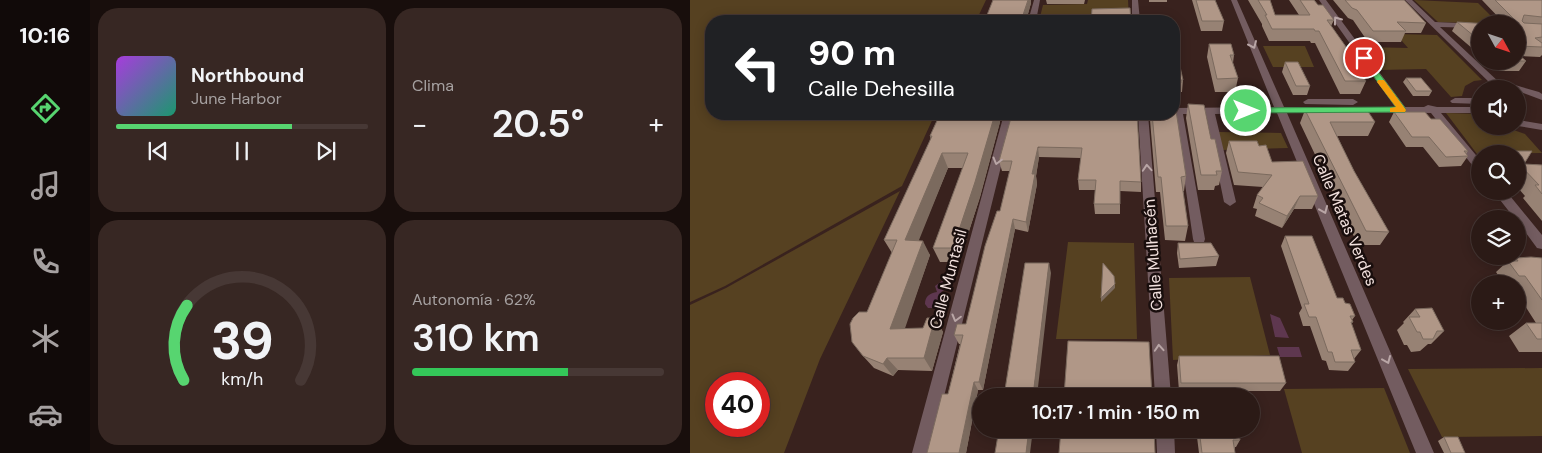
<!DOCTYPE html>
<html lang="es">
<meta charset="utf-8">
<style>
body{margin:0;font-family:"DM Sans",sans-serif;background:#372723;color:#f1f3f6;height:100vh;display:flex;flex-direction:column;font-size:19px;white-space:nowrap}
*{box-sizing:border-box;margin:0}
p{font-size:16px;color:#a6a1a1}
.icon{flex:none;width:28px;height:28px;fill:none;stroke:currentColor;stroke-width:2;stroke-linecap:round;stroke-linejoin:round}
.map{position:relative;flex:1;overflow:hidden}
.sheet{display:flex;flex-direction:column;gap:8px;padding:8px;background:#180e0c;width:600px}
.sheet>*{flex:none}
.hud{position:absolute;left:15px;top:15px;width:475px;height:105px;border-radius:20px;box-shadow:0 2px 12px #0003,0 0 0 1px #473835;background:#202124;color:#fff;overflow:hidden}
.needle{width:32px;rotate:130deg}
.tools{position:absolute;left:781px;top:15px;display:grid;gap:10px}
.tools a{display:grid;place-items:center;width:55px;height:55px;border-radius:50%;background:#2b1a16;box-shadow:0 2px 12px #0003,0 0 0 1px #473835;font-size:25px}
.speed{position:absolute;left:15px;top:372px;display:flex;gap:10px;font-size:25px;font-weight:700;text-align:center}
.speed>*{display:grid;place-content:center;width:65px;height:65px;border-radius:50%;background:#2b1a16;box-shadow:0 2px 12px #0003,0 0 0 1px #473835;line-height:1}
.speed .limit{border:8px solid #d22;background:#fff;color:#111}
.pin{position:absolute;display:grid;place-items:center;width:42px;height:42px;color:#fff;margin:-21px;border:2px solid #fff;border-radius:50%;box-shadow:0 1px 5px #0007}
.me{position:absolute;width:55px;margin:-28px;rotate:90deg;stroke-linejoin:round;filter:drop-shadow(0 0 4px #0008)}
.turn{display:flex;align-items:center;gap:18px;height:105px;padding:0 20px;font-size:22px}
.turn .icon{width:65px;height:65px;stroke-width:2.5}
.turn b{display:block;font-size:35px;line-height:42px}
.big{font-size:38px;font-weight:600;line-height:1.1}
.sheet .card{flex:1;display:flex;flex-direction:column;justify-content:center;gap:8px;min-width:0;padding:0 18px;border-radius:20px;background:#372723}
.sheet .dial{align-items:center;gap:0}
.dial svg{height:130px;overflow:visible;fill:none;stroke:#473835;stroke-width:7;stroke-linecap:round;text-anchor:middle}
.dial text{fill:#f1f3f6;stroke:none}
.song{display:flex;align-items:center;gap:15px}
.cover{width:60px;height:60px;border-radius:8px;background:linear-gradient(135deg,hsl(280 70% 55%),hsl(160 70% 35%))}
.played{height:5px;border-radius:2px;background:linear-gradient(90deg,#57d570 70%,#473835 70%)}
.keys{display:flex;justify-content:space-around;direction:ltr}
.heat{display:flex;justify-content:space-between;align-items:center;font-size:28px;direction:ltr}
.charge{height:8px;border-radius:4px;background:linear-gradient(90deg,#34c759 62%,#473835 0)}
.sheet .tiles{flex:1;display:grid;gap:8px;grid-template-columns:repeat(2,1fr)}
.trip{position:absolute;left:282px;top:388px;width:288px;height:50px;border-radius:25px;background:#2b1a16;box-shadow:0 2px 12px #0003,0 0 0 1px #473835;font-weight:600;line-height:50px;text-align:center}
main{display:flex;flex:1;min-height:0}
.tab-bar{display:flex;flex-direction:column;width:90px;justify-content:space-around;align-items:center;background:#110a09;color:#a6a1a1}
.tab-bar .icon{width:35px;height:35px}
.tab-bar .current{color:#57d570}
.tab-bar b{font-size:22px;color:#f1f3f6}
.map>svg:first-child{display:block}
.green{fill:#564121;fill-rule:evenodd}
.water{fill:#5e374f}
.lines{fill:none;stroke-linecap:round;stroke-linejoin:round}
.minor{fill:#735c60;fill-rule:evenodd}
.wall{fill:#978274}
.shaded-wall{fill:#7b6a5e}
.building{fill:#b09787;stroke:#7b6a5e}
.oneway{stroke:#b9a6a6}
.route{fill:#57d570;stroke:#398a49}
.slow{fill:#f59e0b}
.labels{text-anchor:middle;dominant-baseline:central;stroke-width:5;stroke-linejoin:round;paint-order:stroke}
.street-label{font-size:16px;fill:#f3e2df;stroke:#190e0d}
</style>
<main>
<nav class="tab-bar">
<b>10:16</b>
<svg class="icon current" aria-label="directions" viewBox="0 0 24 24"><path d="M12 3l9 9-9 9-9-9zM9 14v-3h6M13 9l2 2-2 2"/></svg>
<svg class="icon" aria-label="music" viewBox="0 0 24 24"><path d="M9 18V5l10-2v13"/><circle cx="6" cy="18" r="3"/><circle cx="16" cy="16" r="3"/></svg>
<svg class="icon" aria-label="phone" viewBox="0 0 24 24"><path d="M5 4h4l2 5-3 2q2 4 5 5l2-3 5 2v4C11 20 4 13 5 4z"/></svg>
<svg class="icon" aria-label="climate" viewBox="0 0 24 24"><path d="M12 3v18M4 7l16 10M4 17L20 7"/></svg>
<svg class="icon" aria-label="car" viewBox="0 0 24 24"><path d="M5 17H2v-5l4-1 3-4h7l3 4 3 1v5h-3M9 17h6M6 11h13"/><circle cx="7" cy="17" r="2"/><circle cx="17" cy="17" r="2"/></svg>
</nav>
<section class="sheet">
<div class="tiles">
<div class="card">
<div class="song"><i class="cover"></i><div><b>Northbound</b><p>June Harbor</p></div></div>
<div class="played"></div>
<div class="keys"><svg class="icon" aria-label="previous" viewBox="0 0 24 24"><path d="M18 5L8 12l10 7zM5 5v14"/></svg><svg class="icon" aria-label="pause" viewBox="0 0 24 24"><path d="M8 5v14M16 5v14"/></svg><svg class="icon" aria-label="next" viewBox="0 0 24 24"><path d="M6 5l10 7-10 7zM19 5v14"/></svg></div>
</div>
<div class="card"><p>Clima</p>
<div class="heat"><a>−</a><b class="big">20.5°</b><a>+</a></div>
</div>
<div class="card dial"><svg viewBox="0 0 100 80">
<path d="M14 69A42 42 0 1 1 86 69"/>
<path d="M14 69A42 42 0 0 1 16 23" stroke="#57d570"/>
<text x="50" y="56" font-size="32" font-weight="700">39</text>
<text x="50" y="72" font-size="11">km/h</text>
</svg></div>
<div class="card"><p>Autonomía · 62%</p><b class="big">310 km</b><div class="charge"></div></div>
</div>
</section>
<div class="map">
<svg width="852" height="453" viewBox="0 0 852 453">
<rect width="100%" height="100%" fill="#39221e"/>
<path class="green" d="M0,0H296L286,21H21V114H245L212,186L35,286L0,302Z
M398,0H438L439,18L396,17L395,21H349L353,5L397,4Z
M724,0L788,3L809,24L748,22Z
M706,34L747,35L792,80L784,81L775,86L772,96L761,97L736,69L689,70L674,47L718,48Z
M573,46H615L624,67H583Z
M756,113L789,114L790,126H812L835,134L852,153L787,154Z
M528,132L591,133L598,148L532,150Z
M210,191L130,359L94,453H0V305L36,288ZM26,384H69V426H26Z
M378,242L444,243L447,339H366Z
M560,277L580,355L483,360L479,278Z
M852,368V436L752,437L718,369Z
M694,388L720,453H612L594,389Z"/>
<path class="water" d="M252,281L258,285L256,289L251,292L256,297L253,304L247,308H238L235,304C235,296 240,293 247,292L245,286Z
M580,314L590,318L599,338L585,337Z
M587,347H609L612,357H590Z"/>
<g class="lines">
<path class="minor" d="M344,0H350L346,21H338Z
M442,0H448L450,21H442Z
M541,0H547L594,107H630L635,110L630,113H597L744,453H726L587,113L525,114L546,202L540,206L534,202L516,114H493L515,239L514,242H504L503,239L484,108L584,107Z
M629,0H636L715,107H734L738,105L747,107H790V113H751L790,160V171L786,170L741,113L647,112V108L650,107H705Z
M715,0H722L745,22L790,24V28L750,27L811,84L825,85L849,92L852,94V100L828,91V89H793L802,85Z
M765,98H790V104L762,103L760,101Z
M618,99H663L668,102L663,105L615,104L613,102Z
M314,114H324L240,453H222Z
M448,114H458L481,396H465Z
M828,120L852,124V130L828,126Z
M803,191H816L852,235V249L847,248L828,222V219H825Z
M466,429H484L485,453H467Z"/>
</g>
<path class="wall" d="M303,0H341V3L336,21H297V19Z
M356,0H395L394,4H357Z
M459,0H477V2H459Z
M502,0H525L534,21L532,31H511Z
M558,0H580L585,15H609L599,0H624L628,5L644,20L641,26L671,68L669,72L676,81L670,94H650L625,43H621L620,41H579L572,26V24Z
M643,0H714L736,23L731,33H715L711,42H678L663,20L658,18Z
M792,0H852V55L850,57L829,56L836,61L829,71H809L797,61H828V24H810L811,22H813Z
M767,22L790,24V55L762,31Z
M519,44L544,55L543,63L548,78L545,92H525L517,57Z
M484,49L493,80L492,92H490V95H484Z
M595,62L620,86L617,95H603L592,72Z
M716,78L742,91L739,96H723L713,82Z
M498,104L521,139L532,171L529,185L525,186L524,190H508L496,118Z
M615,110L685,122L678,136H647L664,171L699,232L690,245H668L610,123Z
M704,112L778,151L776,154L778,156L771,166L749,167L733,147H716L699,122Z
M250,114H308L310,122L290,197L269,262H250L243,248L273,168H258L228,240L240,255L214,329L233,328L245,318L253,332L242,371L208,370L203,376L184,368L173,356L177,312L202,253L194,240L241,140L240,136Z
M447,114L451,182V192L430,191V214H405L404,204L406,190H389L388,180L391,158L349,157L346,176L347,184L338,232L325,229L293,390H288L276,453H237L258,394L270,344H269L264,335L276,324L310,211L320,171H312L309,161Z
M461,114H484L496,176L494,191H493L498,226L495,241L475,240L470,192H466L460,120Z
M539,141L569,146L582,162L628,196L622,209H604L592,228L565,216L567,209L563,208L567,195L573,187L544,185L536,153Z
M816,151H842L834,164L852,165V221L833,198L835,196L828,188V154H813Z
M595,236L647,298L655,303L665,316L662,320L663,322L661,324L671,350L664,359L665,362L658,371L639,370L636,361L632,360L620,326H613L609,313L612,308L591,246Z
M488,243L529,256L526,266L489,268L487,253Z
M826,258H852V352H829L819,336L836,323H846L828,295V284H814L806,272L818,261H824Z
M725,309L754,331L741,344H738L730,351L721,352L717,345H714L707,330L714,323L713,322Z
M489,356L596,383L590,391H489L487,365Z
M506,429H548L550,440L546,447H545V453H509Z
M754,437L775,453H754L748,441Z"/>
<path class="shaded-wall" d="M338,0H341V3L336,21H331Z
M305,114H308L310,122L290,197L269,262L263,248Z
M348,147L349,157L346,176L347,184L338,232L336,222L342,174Z
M252,153L258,168L223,255L215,240Z
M610,196L604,209L592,228L597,216Z
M323,219L325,229L293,390L289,382Z
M233,241L240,255L210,343L200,329Z
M359,263L361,273L347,396H343Z
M425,284V288L411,302V298Z
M245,318L253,332L242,371L234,358Z
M197,358L208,370L203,376L193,364Z
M284,382L288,390L276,453H269Z
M339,429H343L340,453H336Z"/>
<path class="building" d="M303,0H338L331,21H307V19H297V15Z
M506,0H525L534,21H512Z
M568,0H580L585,15H620L610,0H624L628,5H633L644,20H637L671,68H667L676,81H655L629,31H625L624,29H582L575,15H577Z
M655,0H714L736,23L707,22L716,31H683L667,10L662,8Z
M805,0H852V17L834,15L832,21L834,23L852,24V37L845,38L852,43V47L828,46V24H813L811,22L828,23Z
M440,8L441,21H401L402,9Z
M767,22L801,24H790V41Z
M519,44H541L544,55H540L548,78L527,79Z
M484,49H486L493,80H491V83H484Z
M828,54L836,61H815H828Z
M595,62H608L620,86H606Z
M716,78H731L742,91H726Z
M484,104H485L496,176L491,177L498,226H476L471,177H468L462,114H484Z
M498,104L514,105L521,139H525L532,171H526L527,175H511Z
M615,110H677L685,122H640L664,171L699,232L676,231Z
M704,112H735L741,119H750L778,151H774L778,156L756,157L739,137H722Z
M250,114H305L285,182L263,248H243L278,153H252L215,240L233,241L200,329L233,328L237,318H245L234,358H197L193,364L173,356L162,342L160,324L163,318L169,312H177L207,240H194L242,136H240Z
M322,114H447L451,182L430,181V204H404L406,180H388L392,148L348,147L342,174H345L336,222L323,219L289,382H284L269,453H237L252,394H258L273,335H264L267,324H276L295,246L307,211H310L322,161H309Z
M539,141H567L569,146L576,145L582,162L613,161L628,196H610L597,216L569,203L573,198L567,195L582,175L548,172Z
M816,151H842L834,164L852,165V194L845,185H849L828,163V154H818Z
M595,236H622L647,298H653L655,303L660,304L665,316H660L663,322H661L671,350H661L665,362H645L642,352H638L626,317H619L614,304H619Z
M488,243H521L529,256L490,259Z
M841,257L852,258V300L835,276H829L818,261H828L826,258Z
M335,263H359L343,396H314Z
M413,263L424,276L425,284L411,298Z
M742,308L754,331H747L743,339H733L730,332H727L719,317H730L725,309Z
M836,323H852V339H847Z
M378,341L459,342L462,396H374Z
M489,356H589L596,383H491Z
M309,429H339L336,453H305Z
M371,429H464L465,453H369Z
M509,429H548L550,440H543L545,453H512Z
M754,437H768L775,453H761Z"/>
<defs><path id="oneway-chevron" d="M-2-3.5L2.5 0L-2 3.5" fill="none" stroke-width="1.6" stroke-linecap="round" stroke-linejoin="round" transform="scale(1.25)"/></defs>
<g class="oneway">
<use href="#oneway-chevron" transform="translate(647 20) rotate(-126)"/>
<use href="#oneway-chevron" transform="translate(563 45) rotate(66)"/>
<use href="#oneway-chevron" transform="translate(307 161) rotate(105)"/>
<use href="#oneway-chevron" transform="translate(457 168) rotate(-94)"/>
<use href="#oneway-chevron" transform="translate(634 210) rotate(67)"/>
<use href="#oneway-chevron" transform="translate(266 318) rotate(105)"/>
<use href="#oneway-chevron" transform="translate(469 348) rotate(-94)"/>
<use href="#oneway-chevron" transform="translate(697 360) rotate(67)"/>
</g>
<path class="route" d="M672,57H677L715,108V112L556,113L551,111L556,108L706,107L670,58Z"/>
<path class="slow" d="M688,80H694L716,110L715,112H700V108L706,107L687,82Z"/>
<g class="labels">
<g class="street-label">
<text transform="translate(655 220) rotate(67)">Calle Matas Verdes</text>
<text transform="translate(463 255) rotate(-94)">Calle Mulhacén</text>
<text transform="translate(258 279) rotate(-75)">Calle Muntasil</text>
</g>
</g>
</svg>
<div class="tools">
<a><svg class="needle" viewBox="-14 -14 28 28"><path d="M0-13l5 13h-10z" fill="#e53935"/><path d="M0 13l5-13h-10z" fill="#a6a1a1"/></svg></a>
<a><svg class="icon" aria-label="sound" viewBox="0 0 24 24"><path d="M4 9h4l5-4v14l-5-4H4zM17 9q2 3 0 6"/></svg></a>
<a><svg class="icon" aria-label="search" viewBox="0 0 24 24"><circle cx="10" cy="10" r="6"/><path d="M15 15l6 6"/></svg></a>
<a><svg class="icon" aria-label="layers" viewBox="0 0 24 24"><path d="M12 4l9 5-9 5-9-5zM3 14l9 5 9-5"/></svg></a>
<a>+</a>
</div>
<div class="speed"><div class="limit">40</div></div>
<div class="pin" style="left:674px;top:58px;background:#d93025"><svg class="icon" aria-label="arrive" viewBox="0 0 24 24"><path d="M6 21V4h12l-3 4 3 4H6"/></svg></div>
<svg class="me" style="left:556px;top:111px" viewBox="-20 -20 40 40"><circle r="17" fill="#57d570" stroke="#fff" stroke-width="3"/><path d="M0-11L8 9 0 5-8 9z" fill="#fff"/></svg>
<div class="trip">10:17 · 1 min · 150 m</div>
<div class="hud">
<div class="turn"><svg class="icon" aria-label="left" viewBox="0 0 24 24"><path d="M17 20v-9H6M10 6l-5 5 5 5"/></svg><div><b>90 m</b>Calle Dehesilla</div></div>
</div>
</div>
</main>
